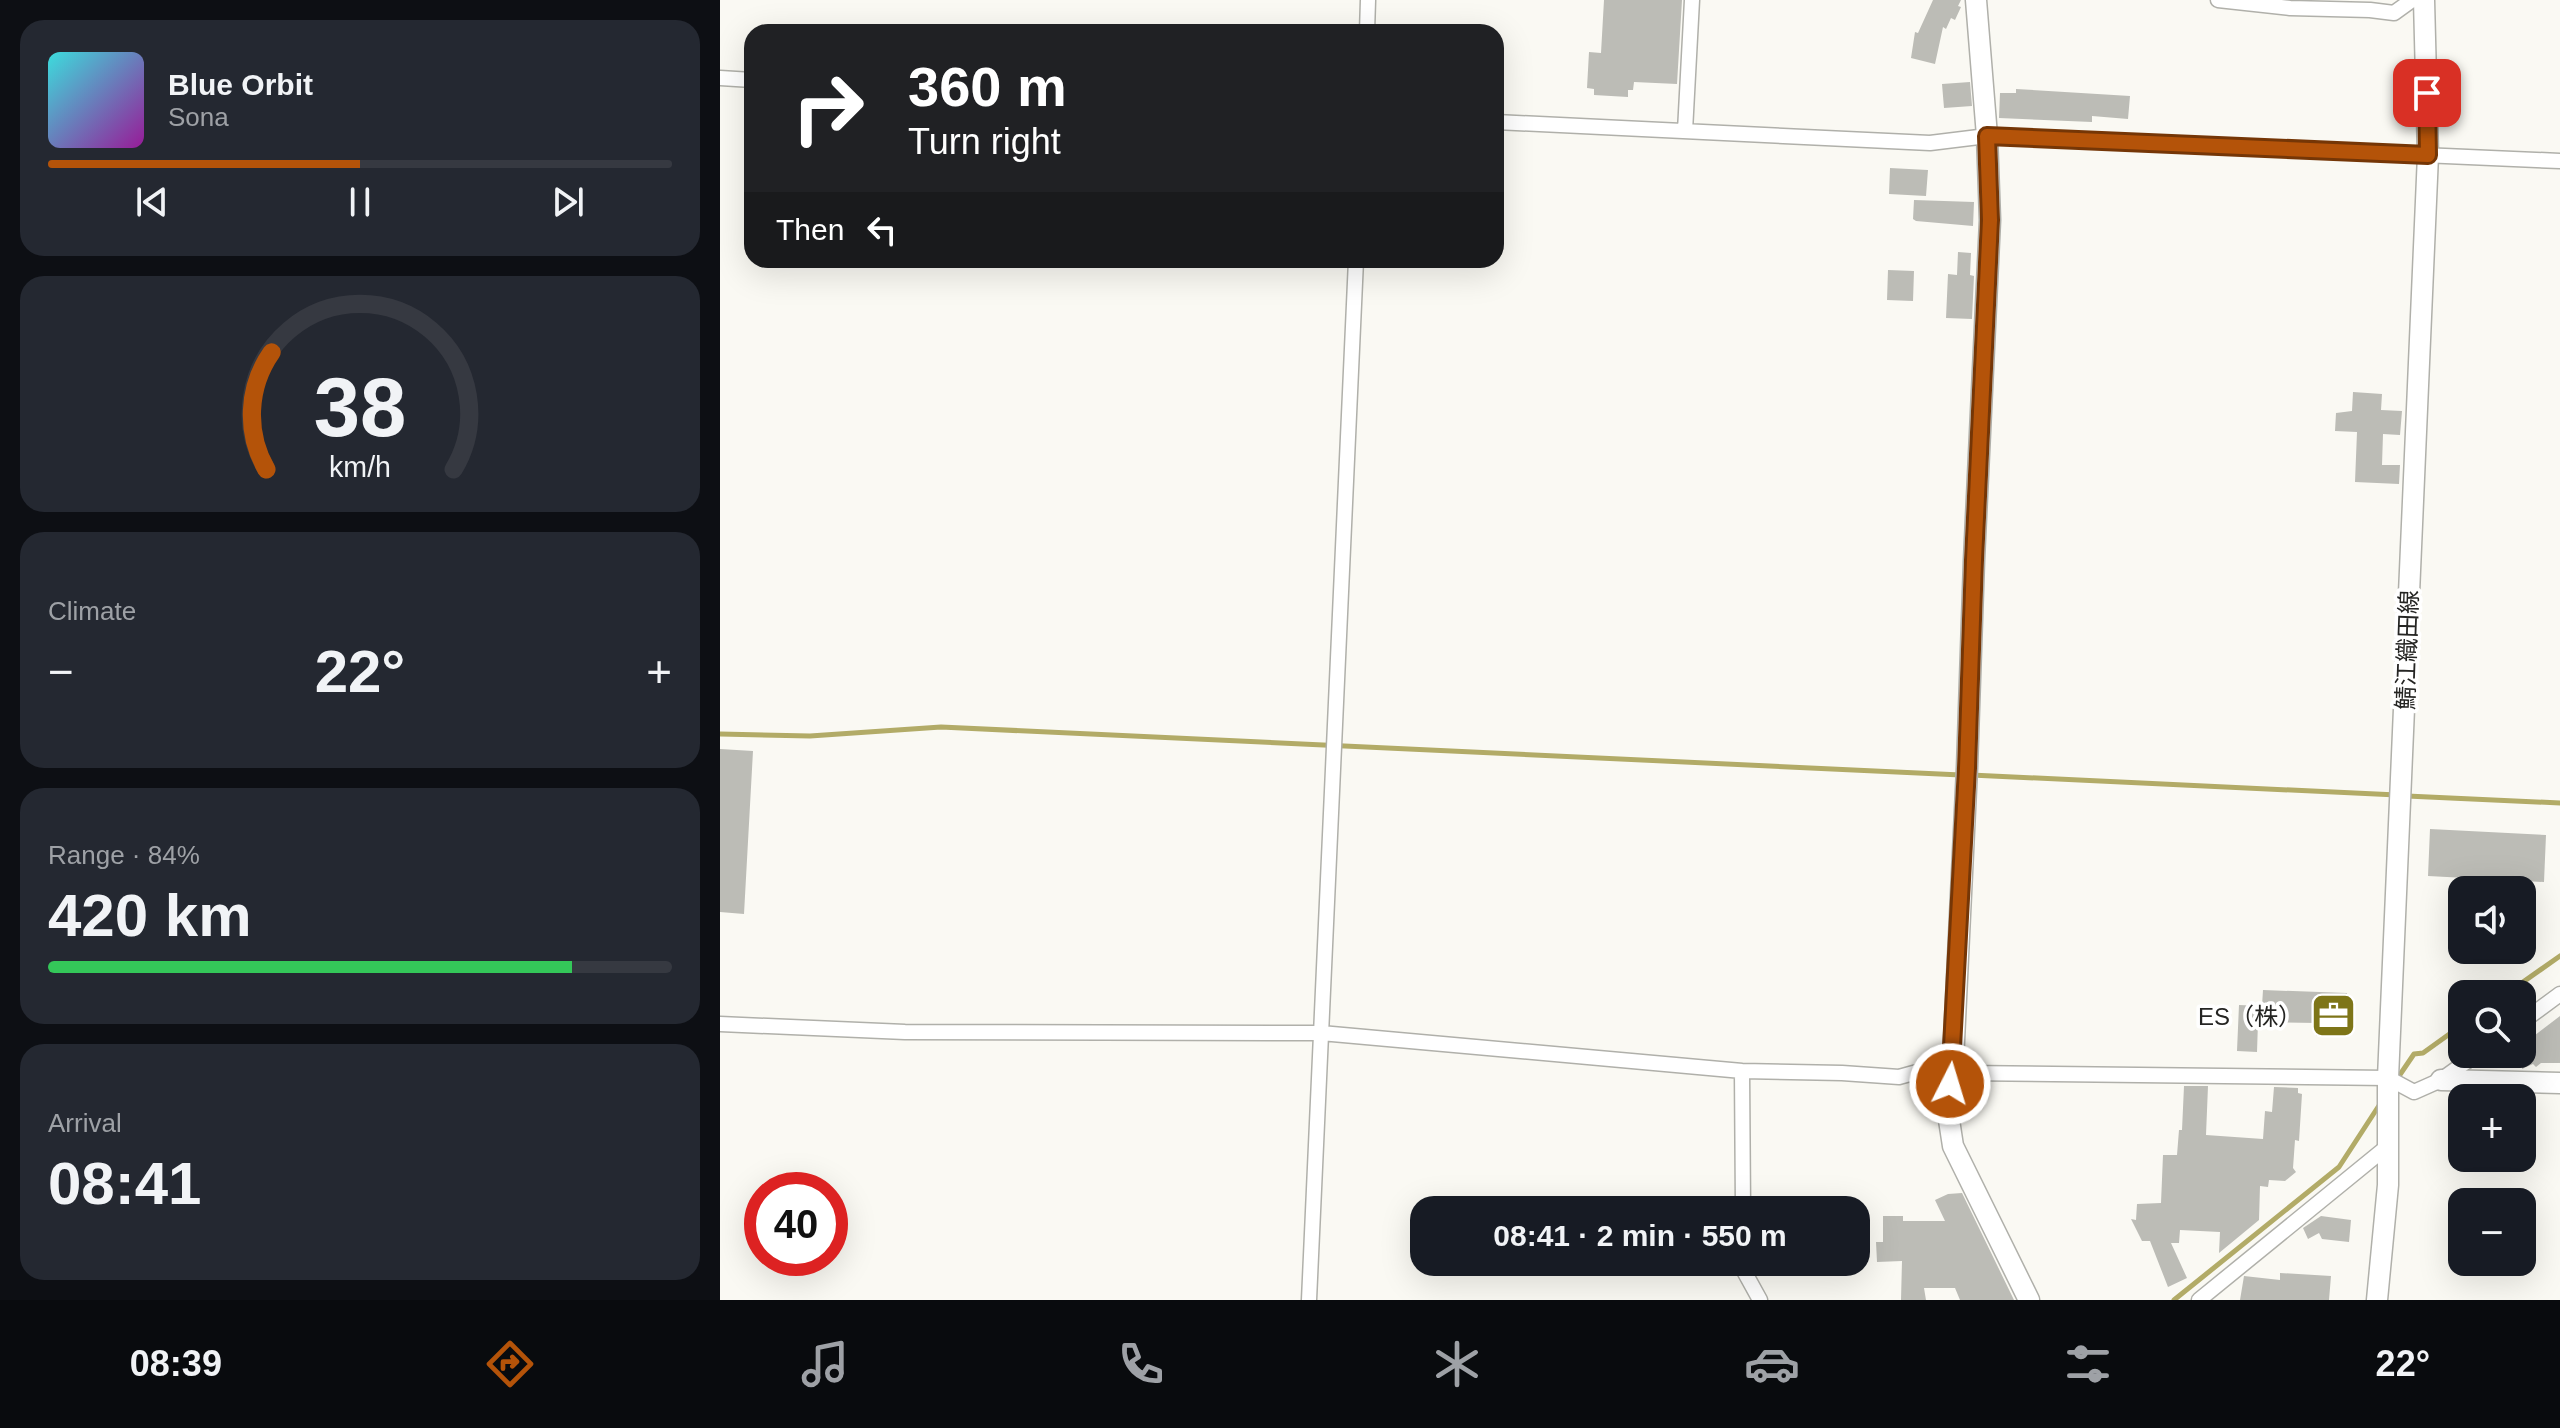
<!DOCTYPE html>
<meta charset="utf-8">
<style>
body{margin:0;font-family:Helvetica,"Noto Sans JP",sans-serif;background:#242831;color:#f1f3f6;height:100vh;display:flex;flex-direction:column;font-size:30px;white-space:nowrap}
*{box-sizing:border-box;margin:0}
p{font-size:26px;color:#9ea1a6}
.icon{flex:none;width:44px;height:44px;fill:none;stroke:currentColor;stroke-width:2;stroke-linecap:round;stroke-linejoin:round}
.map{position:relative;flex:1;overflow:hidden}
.panel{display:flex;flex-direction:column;gap:20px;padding:20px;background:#0d0f14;width:720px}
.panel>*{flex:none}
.hud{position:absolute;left:24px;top:24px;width:760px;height:244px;border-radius:24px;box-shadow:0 8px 32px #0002;background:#202124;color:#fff;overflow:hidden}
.tools{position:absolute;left:1728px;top:876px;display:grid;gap:16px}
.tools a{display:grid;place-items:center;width:88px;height:88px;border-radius:16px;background:#171b24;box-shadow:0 8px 32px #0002;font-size:40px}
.speed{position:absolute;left:24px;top:1172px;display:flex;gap:16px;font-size:40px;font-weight:700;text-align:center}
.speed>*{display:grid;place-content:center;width:104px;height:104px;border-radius:50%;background:#171b24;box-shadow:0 8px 32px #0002;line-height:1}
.speed .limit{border:12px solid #d22;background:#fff;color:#111}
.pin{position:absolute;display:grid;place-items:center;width:68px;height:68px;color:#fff;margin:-34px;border-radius:16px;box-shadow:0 4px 12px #0006}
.me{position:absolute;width:88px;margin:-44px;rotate:5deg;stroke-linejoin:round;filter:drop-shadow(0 0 6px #0008)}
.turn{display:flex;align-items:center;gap:28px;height:168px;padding:0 32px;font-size:36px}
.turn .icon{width:104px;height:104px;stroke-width:2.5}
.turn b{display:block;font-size:56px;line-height:68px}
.then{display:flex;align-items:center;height:76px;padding:0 32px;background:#0003;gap:16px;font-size:30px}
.big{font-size:60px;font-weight:700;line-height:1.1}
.panel .card{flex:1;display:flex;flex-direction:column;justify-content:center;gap:12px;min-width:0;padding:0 28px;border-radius:24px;background:#242831}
.panel .dial{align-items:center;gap:0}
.dial svg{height:208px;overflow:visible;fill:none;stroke:#363941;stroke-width:7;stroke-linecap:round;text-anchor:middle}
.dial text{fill:#f1f3f6;stroke:none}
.song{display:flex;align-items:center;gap:24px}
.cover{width:96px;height:96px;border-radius:12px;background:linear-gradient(135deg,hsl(180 70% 55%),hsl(300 70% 35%))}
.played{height:8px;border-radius:4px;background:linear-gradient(90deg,#b45309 50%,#363941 50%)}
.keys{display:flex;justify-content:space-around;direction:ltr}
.heat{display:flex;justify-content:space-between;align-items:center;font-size:44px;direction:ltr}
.charge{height:12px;border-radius:6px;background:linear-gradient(90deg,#34c759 84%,#363941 0)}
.trip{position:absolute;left:690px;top:1196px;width:460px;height:80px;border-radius:24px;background:#171b24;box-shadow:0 8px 32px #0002;font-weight:700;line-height:80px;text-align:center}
.menu{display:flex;height:128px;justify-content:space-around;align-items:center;background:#090b0e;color:#9ea1a6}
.menu .icon{width:56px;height:56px}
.menu .on{color:#b45309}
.menu b{font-size:36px;color:#f1f3f6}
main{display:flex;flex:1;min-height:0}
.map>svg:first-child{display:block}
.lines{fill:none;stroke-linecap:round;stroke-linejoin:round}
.stream{stroke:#b2ab67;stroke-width:5}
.building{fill:#bcbcb6}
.street-casing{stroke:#b0b0aa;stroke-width:17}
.secondary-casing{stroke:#b0b0aa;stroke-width:23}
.street{stroke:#fff;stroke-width:14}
.secondary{stroke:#fff;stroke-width:20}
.route-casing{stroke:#753606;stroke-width:20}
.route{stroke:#b45309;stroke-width:14}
.labels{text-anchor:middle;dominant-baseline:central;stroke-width:7;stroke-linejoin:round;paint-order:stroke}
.street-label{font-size:24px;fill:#252523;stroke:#fff}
.poi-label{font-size:24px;fill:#252523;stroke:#fff;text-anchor:end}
</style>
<main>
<section class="panel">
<div class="card">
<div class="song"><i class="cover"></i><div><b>Blue Orbit</b><p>Sona</p></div></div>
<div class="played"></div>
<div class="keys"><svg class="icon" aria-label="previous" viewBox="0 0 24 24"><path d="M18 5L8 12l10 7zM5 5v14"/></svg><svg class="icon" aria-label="pause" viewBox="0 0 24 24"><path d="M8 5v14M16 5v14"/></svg><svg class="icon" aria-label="next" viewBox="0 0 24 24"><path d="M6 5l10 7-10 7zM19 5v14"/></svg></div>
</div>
<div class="card dial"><svg viewBox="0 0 100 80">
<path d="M14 69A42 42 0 1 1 86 69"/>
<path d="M14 69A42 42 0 0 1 16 24" stroke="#b45309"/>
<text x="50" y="56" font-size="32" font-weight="700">38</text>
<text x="50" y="72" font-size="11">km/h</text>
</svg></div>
<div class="card"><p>Climate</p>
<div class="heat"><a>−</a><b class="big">22°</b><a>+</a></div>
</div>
<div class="card"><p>Range · 84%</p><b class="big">420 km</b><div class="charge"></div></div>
<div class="card"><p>Arrival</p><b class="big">08:41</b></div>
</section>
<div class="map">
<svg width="1840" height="1300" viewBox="0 0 1840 1300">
<rect width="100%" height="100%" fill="#faf9f3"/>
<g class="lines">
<path class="stream" d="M0,734L90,736L221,727L1241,775
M1251,775L1677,795
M1687,796L1840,803
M1786,994L1840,956
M1677,1079L1694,1054L1703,1053L1742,1025
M1454,1300L1619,1167L1660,1104"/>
</g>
<path class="building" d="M884,0H962L957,84L914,82L913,90H908V97L874,95V89L867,88L869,52L881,53Z
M1213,0H1241L1238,6L1241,7L1235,20L1231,18L1226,29L1223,27L1215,64L1191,58L1195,32L1198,33Z
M1250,82L1252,106L1224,108L1222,84Z
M1296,89L1410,96L1408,119L1372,116V122L1279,118L1280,93H1296Z
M1170,168L1208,170L1206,196L1169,194Z
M1194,200L1254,202L1253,226L1196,221L1193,219Z
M1238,252L1251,253L1250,275L1254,276L1252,319L1226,318L1228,274L1237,275Z
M1168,270L1194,271L1193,301L1167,300Z
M1633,392L1662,394L1661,410L1682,411L1680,435L1663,434L1662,465H1680L1679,484L1635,482L1637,432L1615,431L1616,413L1632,411Z
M0,749L33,751L24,914L0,912Z
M1710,829L1826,835L1824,882L1708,876Z
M1543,990L1627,993L1625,1037L1596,1036L1597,1023L1538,1022L1537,1052L1517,1051L1519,1005L1542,1006Z
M1840,1016V1063H1821L1816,1067L1813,1064L1802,1069V1045Z
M1464,1086H1488L1486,1135L1543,1139L1545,1111L1552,1112L1554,1087L1578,1088V1093L1582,1094L1579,1141L1575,1140L1573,1168L1576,1172L1565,1181L1549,1180L1548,1187L1540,1186L1539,1220L1499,1253L1500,1232L1460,1230L1459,1243H1451L1467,1278L1448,1287L1430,1241H1422L1411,1219L1416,1220L1417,1204L1441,1203L1443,1155H1457L1459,1130H1462Z
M1242,1193L1294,1300H1240L1235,1288H1204L1206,1300H1181L1182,1261L1157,1262L1156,1242H1163V1216H1183V1221H1225L1215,1200L1228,1194Z
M1601,1216L1631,1220L1629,1242L1602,1239L1599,1233L1588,1239L1583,1228Z
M1560,1273L1611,1276L1609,1300H1520L1524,1276L1560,1280Z"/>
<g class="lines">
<defs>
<path id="street" d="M1498,0L1570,8L1650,10L1674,13L1692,0
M647,32L648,0
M0,78L32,80
M776,122L1210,143L1267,136L1840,161
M965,131L972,0
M1802,1022L1840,994
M0,1024L185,1032L601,1033L1022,1071L1122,1073L1179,1077L1233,1062L1243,1073L1668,1078L1694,1092L1721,1080L1757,1054
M1022,1071L1023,1210
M1024,1262V1271L1040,1300
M589,1300L636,260
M1479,1300L1668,1146"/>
<path id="secondary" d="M1256,0L1267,136L1270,220L1254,560L1247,768L1233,1062L1227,1107L1233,1146L1309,1300
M1721,1080L1840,1083
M1657,1300L1668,1185V1078L1708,155L1704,0"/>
</defs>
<use href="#street" class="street-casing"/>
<use href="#secondary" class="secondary-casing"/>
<use href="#street" class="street"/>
<use href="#secondary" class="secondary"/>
</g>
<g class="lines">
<defs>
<path id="route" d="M1230,1084L1247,768L1254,560L1270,220L1267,136L1708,155L1707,93"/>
</defs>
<use href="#route" class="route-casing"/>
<use href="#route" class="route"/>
</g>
<defs>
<symbol id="office-square" viewBox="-11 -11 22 22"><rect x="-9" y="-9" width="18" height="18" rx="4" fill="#7e7518" stroke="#fff"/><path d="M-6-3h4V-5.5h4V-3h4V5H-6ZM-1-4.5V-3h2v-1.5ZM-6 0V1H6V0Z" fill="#fff"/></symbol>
</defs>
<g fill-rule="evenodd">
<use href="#office-square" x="1588" y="990" width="51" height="51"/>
</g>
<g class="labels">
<g class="street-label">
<text transform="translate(1687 650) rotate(-88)">鯖江織田線</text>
</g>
<g class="poi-label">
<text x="1582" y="1016">ES（株）</text>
</g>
</g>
</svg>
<div class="tools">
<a><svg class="icon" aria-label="sound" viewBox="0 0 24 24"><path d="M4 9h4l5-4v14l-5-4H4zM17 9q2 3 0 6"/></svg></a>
<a><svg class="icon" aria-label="search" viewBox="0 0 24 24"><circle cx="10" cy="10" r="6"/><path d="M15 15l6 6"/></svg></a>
<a>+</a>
<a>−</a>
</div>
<div class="speed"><div class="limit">40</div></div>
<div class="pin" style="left:1707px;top:93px;background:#d93025"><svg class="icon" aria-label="arrive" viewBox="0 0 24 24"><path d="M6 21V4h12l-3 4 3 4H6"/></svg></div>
<svg class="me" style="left:1230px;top:1084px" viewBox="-20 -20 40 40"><circle r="17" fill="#b45309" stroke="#fff" stroke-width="3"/><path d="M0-11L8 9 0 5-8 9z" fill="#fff"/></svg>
<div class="trip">08:41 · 2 min · 550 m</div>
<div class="hud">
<div class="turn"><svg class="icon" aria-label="right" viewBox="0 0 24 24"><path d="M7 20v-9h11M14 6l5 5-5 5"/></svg><div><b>360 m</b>Turn right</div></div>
<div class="then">Then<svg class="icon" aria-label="left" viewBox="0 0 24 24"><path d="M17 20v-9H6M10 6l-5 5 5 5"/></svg></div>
</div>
</div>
</main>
<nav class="menu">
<b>08:39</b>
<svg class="icon on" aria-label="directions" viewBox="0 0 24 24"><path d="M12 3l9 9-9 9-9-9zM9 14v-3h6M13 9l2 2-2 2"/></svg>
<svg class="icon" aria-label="music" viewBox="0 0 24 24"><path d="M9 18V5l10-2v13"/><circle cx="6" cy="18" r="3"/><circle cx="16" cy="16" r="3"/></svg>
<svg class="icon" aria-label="phone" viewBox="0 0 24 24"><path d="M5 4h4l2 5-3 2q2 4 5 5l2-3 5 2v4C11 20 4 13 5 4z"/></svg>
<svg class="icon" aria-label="climate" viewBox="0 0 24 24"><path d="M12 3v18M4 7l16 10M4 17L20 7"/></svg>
<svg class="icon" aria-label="car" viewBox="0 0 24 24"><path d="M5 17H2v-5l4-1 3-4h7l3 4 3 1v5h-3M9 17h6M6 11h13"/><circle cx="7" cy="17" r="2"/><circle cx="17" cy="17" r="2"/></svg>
<svg class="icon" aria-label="filters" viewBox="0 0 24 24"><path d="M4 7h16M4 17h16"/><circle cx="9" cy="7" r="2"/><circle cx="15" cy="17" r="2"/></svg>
<b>22°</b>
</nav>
